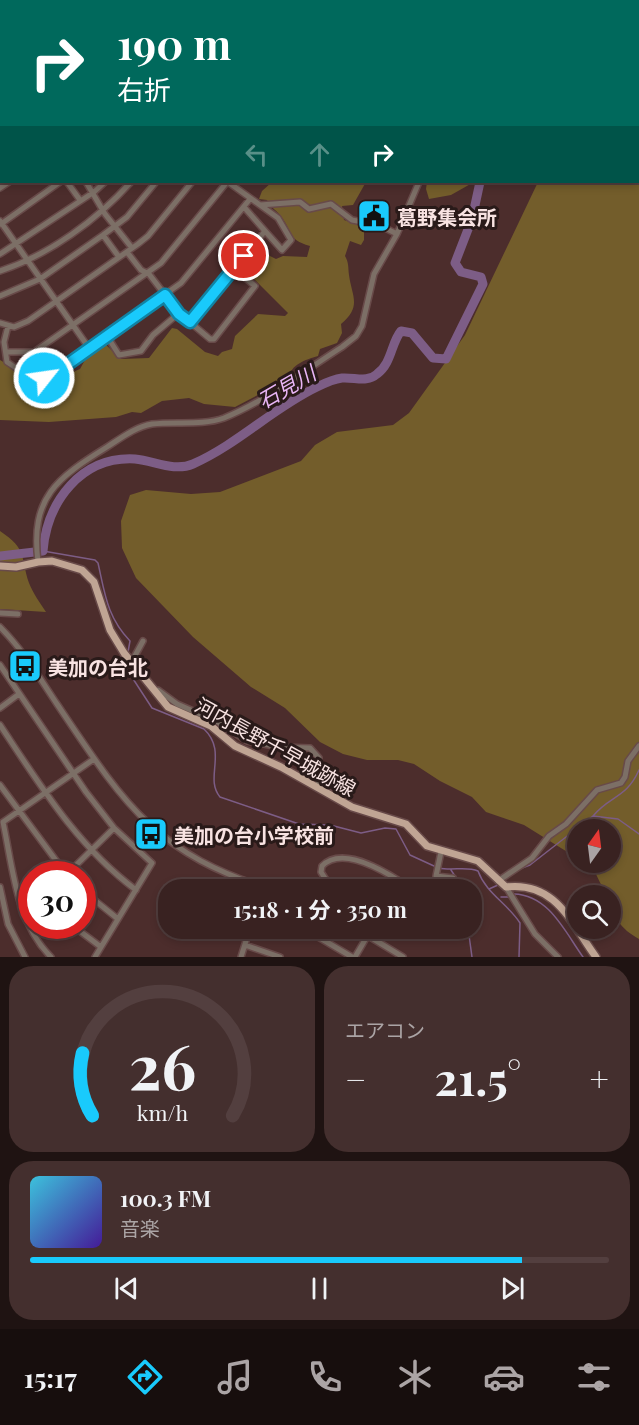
<!DOCTYPE html>
<html lang="ja">
<meta charset="utf-8">
<style>
body{margin:0;font-family:"Playfair Display","Noto Sans JP",serif;background:#442f2e;color:#f1f3f6;height:100vh;display:flex;flex-direction:column;font-size:22px;white-space:nowrap}
*{box-sizing:border-box;margin:0}
p{font-size:20px;color:#aba4a5}
.icon{flex:none;width:33px;height:33px;fill:none;stroke:currentColor;stroke-width:2;stroke-linecap:round;stroke-linejoin:round}
.map{position:relative;height:957px;overflow:hidden}
.details{display:flex;flex-direction:column;gap:9px;padding:9px;background:#1f1312;flex:1}
.details>*{flex:none}
.hud{position:absolute;left:0px;top:0px;width:639px;height:183px;box-shadow:0 3px 9px #0003,0 0 0 2px #533f3f;background:#00695c;color:#fff;overflow:hidden}
.needle{width:39px;rotate:14deg}
.fabs{position:absolute;left:567px;top:819px;display:grid;gap:12px}
.fabs a{display:grid;place-items:center;width:54px;height:54px;border-radius:50%;background:#392221;box-shadow:0 3px 9px #0003,0 0 0 2px #533f3f;font-size:30px}
.speed{position:absolute;left:18px;top:861px;display:flex;gap:12px;font-size:30px;font-weight:700;text-align:center}
.speed>*{display:grid;place-content:center;width:78px;height:78px;border-radius:50%;background:#392221;box-shadow:0 3px 9px #0003,0 0 0 2px #533f3f;line-height:1}
.speed .limit{border:9px solid #d22;background:#fff;color:#111}
.pin{position:absolute;display:grid;place-items:center;width:51px;height:51px;color:#fff;margin:-26px;border:3px solid #fff;border-radius:50%;box-shadow:0 2px 6px #0007}
.me{position:absolute;width:66px;margin:-33px;rotate:60deg;stroke-linejoin:round;filter:drop-shadow(0 0 4px #0008)}
.turn{display:flex;align-items:center;gap:21px;height:126px;padding:0 18px;font-size:27px}
.turn .icon{width:78px;height:78px;stroke-width:2.5}
.turn b{display:block;font-size:42px;line-height:51px}
.lanes{display:flex;align-items:center;height:57px;padding:0 18px;background:#0003;justify-content:center;gap:30px;direction:ltr}
.lanes .off{opacity:.35}
.big{font-size:45px;font-weight:700;line-height:1.1}
.details .card{flex:1;display:flex;flex-direction:column;justify-content:center;gap:9px;min-width:0;padding:0 21px;border-radius:24px;background:#442f2e}
.details .dial{align-items:center;gap:0}
.dial svg{height:156px;overflow:visible;fill:none;stroke:#533f3f;stroke-width:7;stroke-linecap:round;text-anchor:middle}
.dial text{fill:#f1f3f6;stroke:none}
.song{display:flex;align-items:center;gap:18px}
.cover{width:72px;height:72px;border-radius:9px;background:linear-gradient(135deg,hsl(190 70% 55%),hsl(260 70% 35%))}
.played{height:6px;border-radius:3px;background:linear-gradient(90deg,#19cafc 85%,#533f3f 85%)}
.keys{display:flex;justify-content:space-around;direction:ltr}
.heat{display:flex;justify-content:space-between;align-items:center;font-size:33px;direction:ltr}
.details .tiles{flex:1;display:grid;gap:9px;grid-template-columns:1fr 1fr}
.card:last-child{grid-column:span 2}
.trip{position:absolute;left:158px;top:879px;width:324px;height:60px;border-radius:24px;background:#392221;box-shadow:0 3px 9px #0003,0 0 0 2px #533f3f;font-weight:700;line-height:60px;text-align:center}
.menu{display:flex;height:96px;justify-content:space-around;align-items:center;background:#170e0d;color:#aba4a5}
.menu .icon{width:42px;height:42px}
.menu .active{color:#19cafc}
.menu b{font-size:27px;color:#f1f3f6}
.map>svg:first-child{display:block}
.forest{fill:#735d2b}
.lines{fill:none;stroke-linecap:round;stroke-linejoin:round}
.stream{stroke:#7d5d86;stroke-width:1.5}
.river{stroke:#7d5d86;stroke-width:9}
.minor-casing{stroke:#684a49;stroke-width:8}
.major-casing{stroke:#684a49;stroke-width:10}
.highway-casing{stroke:#684a49;stroke-width:11}
.minor{stroke:#7c6f66;stroke-width:5}
.major{stroke:#c0a594;stroke-width:7}
.highway{stroke:#dbbaa6;stroke-width:8}
.route-casing{stroke:#1083a4;stroke-width:15}
.route{stroke:#19cafc;stroke-width:10}
.labels{text-anchor:middle;dominant-baseline:central;stroke-width:6;stroke-linejoin:round;paint-order:stroke}
.poi-label{font-size:20px;font-weight:bold;fill:#f8e3e2;stroke:#291a19;text-anchor:start}
.street-label{font-size:20px;fill:#f8e3e2;stroke:#291a19}
.water-label{font-size:21px;font-style:italic;fill:#e8b5f5;stroke:#291a19}
</style>
<div class="map">
<svg width="639" height="957" viewBox="0 0 639 957">
<rect width="100%" height="100%" fill="#4c2d2c"/>
<path class="forest" d="M638,94H639V939C621,929 611,916 610,896L606,895L594,870L584,863L610,862V830H578L577,858L524,825L486,812L472,797L440,781L414,764L398,760H367L343,754L320,742L285,708L251,687L193,637L136,578L122,548L121,521L130,495L146,490L191,494L220,492L301,461L315,445L337,432L393,425L409,413L465,335L538,182H638Z
M272,182H366L353,205L342,206L344,220L364,227V240L361,245L350,241L345,256C349,263 348,267 349,275C352,297 362,306 341,324L342,333L337,343L320,349L318,356C305,360 291,364 288,379L235,407L204,404L189,398L162,401L141,413L132,412L116,417L49,422L0,420V360L38,382L51,381L80,369L86,358L104,343L121,359L149,358L172,328L177,329L205,352L218,356L222,352L232,349L235,336L258,314L285,316L288,313L252,277L257,270L258,255L262,252L276,259L283,256L307,257L310,246C286,239 293,231 280,215C275,209 271,208 267,200L259,199L262,191Z
M427,182H474L451,195L429,199L426,189Z
M0,531C28,550 20,556 29,583C33,593 40,603 46,612L0,609Z"/>
<g class="lines">
<path class="stream" d="M43,551L95,560L98,563C105,594 107,617 130,641L128,652
M125,659L126,668L152,708L204,729C228,752 204,778 220,797L299,824L330,825L361,833L385,828L396,829L410,855L434,866
M593,816C610,795 626,799 639,770
M439,868C452,871 467,866 478,871C486,893 507,903 520,923L519,957
M522,868L530,865L593,816L618,819L639,834
M451,870L464,890
M489,889L498,885
M514,894C549,895 565,932 583,957
M501,897H509
M468,928L472,957"/>
<path class="river" d="M638,50L639,49
M0,556L43,551C47,502 81,456 135,459C155,461 174,472 193,464C238,444 273,408 317,387C325,383 333,379 342,378C355,377 367,383 377,374C392,363 391,343 401,331L412,333L433,358L446,359L483,284L481,277L461,272L455,263L472,219L480,182"/>
<defs>
<path id="minor" d="M43,0L44,2
M169,0L170,2
M235,0V2
M253,0V2
M282,0V2
M307,0L308,2
M212,2L214,0
M348,2V0
M527,2L530,0
M0,12L2,13
M0,29H2
M0,51L2,50
M0,85L2,84
M0,92L2,94
M0,118V120
M0,155L2,154
M67,182L80,200
M86,182L105,214L132,248
M228,182L260,205L300,202L309,209L331,204L352,220L379,225L397,234
M0,188L9,182
M260,205L278,218L291,240L282,250L265,231
M0,221L89,348
M1,224L60,182
M103,235L119,257
M127,252L141,270L149,274L179,313L210,339H214L255,286L234,269
M0,254L94,192L105,182
M0,271C49,255 97,220 131,182
M0,296L40,279L103,235L127,217L156,182
M191,322L265,231L244,207
M0,323L14,327L28,321L138,244L148,236L192,182
M8,326L4,342L7,362L19,370L47,378L181,283L250,199
M107,336L119,355L141,351L153,335L179,313
M6,352H34L161,263L227,182
M38,562C30,497 57,478 107,447C121,438 135,427 152,424C175,421 202,426 224,418C266,401 304,371 342,347L356,336L362,326L374,274L397,234L419,182
M0,613L18,614
M0,627C23,650 39,677 57,704C123,802 154,854 273,890
M131,663L143,641
M0,665L86,792L114,828L152,863L95,957
M164,697L158,690L177,704L216,721L247,741L280,747L310,748L319,758L318,788
M0,708L19,694
M0,725C40,785 77,846 136,890
M0,785L66,874
M441,852L436,876L447,890
M67,874L114,828
M436,876L453,878
M498,881L532,858L549,836L566,824L597,790L621,783L625,777L628,761L639,746
M0,887L8,924L25,957
M506,887L535,934L558,957
M82,890L118,919
M362,890L349,882L328,883L321,872L322,866C344,843 393,876 413,890
M20,901L32,899
M73,926L101,947
M303,928L352,957
M355,928L403,957
M245,945L280,957
M51,957C16,922 13,869 3,822L94,759
M241,957L250,928
M355,957L372,928"/>
<path id="major" d="M0,566L16,567L38,562L52,561L82,570L94,582L110,630L124,653L168,707L211,726L235,746L281,767L352,807L406,824L427,846L478,861L506,887C556,881 571,923 596,957"/>
<path id="highway" d="M585,0L588,2
M638,13L639,14"/>
</defs>
<use href="#minor" class="minor-casing"/>
<use href="#major" class="major-casing"/>
<use href="#highway" class="highway-casing"/>
<use href="#minor" class="minor"/>
<use href="#major" class="major"/>
<use href="#highway" class="highway"/>
</g>
<g class="lines">
<defs>
<path id="route" d="M44,378L51,376L165,295L179,314L190,322L244,256"/>
</defs>
<use href="#route" class="route-casing"/>
<use href="#route" class="route"/>
</g>
<defs>
<symbol id="civic-square" viewBox="-11 -11 22 22"><rect x="-9" y="-9" width="18" height="18" rx="4" fill="#19cafc" stroke="#291a19"/><path d="M-.6-6.5H3V-4.5H.6V-3L4-1V1h2V6H-6V1h2V-1L-.6-3ZM-1.2 2.5V6h2.4V2.5Z" fill="#111"/></symbol>
<symbol id="bus-square" viewBox="-11 -11 22 22"><rect x="-9" y="-9" width="18" height="18" rx="4" fill="#19cafc" stroke="#291a19"/><path d="M-5-6H5V4H4V6H2V4H-2V6H-4V4H-5ZM-3.5-4V0h7V-4ZM-3.5 1.2v1.5H-2V1.2ZM2 1.2v1.5H3.5V1.2Z" fill="#111"/></symbol>
</defs>
<g fill-rule="evenodd">
<use href="#civic-square" x="355" y="197" width="38" height="38"/>
<use href="#bus-square" x="6" y="647" width="38" height="38"/>
<use href="#bus-square" x="132" y="815" width="38" height="38"/>
</g>
<g class="labels">
<g class="poi-label">
<text x="397" y="216">葛野集会所</text>
<text x="48" y="666">美加の台北</text>
<text x="174" y="834">美加の台小学校前</text>
</g>
<g class="street-label">
<text transform="translate(276 746) rotate(29)">河内長野千早城跡線</text>
</g>
<g class="water-label">
<text transform="translate(286 386) rotate(-30)">石見川</text>
</g>
</g>
</svg>
<div class="fabs">
<a><svg class="needle" viewBox="-14 -14 28 28"><path d="M0-13l5 13h-10z" fill="#e53935"/><path d="M0 13l5-13h-10z" fill="#aba4a5"/></svg></a>
<a><svg class="icon" aria-label="search" viewBox="0 0 24 24"><circle cx="10" cy="10" r="6"/><path d="M15 15l6 6"/></svg></a>
</div>
<div class="speed"><div class="limit">30</div></div>
<div class="pin" style="left:244px;top:256px;background:#d93025"><svg class="icon" aria-label="arrive" viewBox="0 0 24 24"><path d="M6 21V4h12l-3 4 3 4H6"/></svg></div>
<svg class="me" style="left:44px;top:378px" viewBox="-20 -20 40 40"><circle r="17" fill="#19cafc" stroke="#fff" stroke-width="3"/><path d="M0-11L8 9 0 5-8 9z" fill="#fff"/></svg>
<div class="trip">15:18 · 1 分 · 350 m</div>
<div class="hud">
<div class="turn"><svg class="icon" aria-label="right" viewBox="0 0 24 24"><path d="M7 20v-9h11M14 6l5 5-5 5"/></svg><div><b>190 m</b>右折</div></div>
<div class="lanes"><svg class="icon off" aria-label="left" viewBox="0 0 24 24"><path d="M17 20v-9H6M10 6l-5 5 5 5"/></svg><svg class="icon off" aria-label="ahead" viewBox="0 0 24 24"><path d="M12 20V5M6 11l6-6 6 6"/></svg><svg class="icon" aria-label="right" viewBox="0 0 24 24"><path d="M7 20v-9h11M14 6l5 5-5 5"/></svg></div>
</div>
</div>
<section class="details">
<div class="tiles">
<div class="card dial"><svg viewBox="0 0 100 80">
<path d="M14 69A42 42 0 1 1 86 69"/>
<path d="M14 69A42 42 0 0 1 9 37" stroke="#19cafc"/>
<text x="50" y="56" font-size="32" font-weight="700">26</text>
<text x="50" y="72" font-size="11">km/h</text>
</svg></div>
<div class="card"><p>エアコン</p>
<div class="heat"><a>−</a><b class="big">21.5°</b><a>+</a></div>
</div>
<div class="card">
<div class="song"><i class="cover"></i><div><b>100.3 FM</b><p>音楽</p></div></div>
<div class="played"></div>
<div class="keys"><svg class="icon" aria-label="previous" viewBox="0 0 24 24"><path d="M18 5L8 12l10 7zM5 5v14"/></svg><svg class="icon" aria-label="pause" viewBox="0 0 24 24"><path d="M8 5v14M16 5v14"/></svg><svg class="icon" aria-label="next" viewBox="0 0 24 24"><path d="M6 5l10 7-10 7zM19 5v14"/></svg></div>
</div>
</div>
</section>
<nav class="menu">
<b>15:17</b>
<svg class="icon active" aria-label="directions" viewBox="0 0 24 24"><path d="M12 3l9 9-9 9-9-9zM9 14v-3h6M13 9l2 2-2 2"/></svg>
<svg class="icon" aria-label="music" viewBox="0 0 24 24"><path d="M9 18V5l10-2v13"/><circle cx="6" cy="18" r="3"/><circle cx="16" cy="16" r="3"/></svg>
<svg class="icon" aria-label="phone" viewBox="0 0 24 24"><path d="M5 4h4l2 5-3 2q2 4 5 5l2-3 5 2v4C11 20 4 13 5 4z"/></svg>
<svg class="icon" aria-label="climate" viewBox="0 0 24 24"><path d="M12 3v18M4 7l16 10M4 17L20 7"/></svg>
<svg class="icon" aria-label="car" viewBox="0 0 24 24"><path d="M5 17H2v-5l4-1 3-4h7l3 4 3 1v5h-3M9 17h6M6 11h13"/><circle cx="7" cy="17" r="2"/><circle cx="17" cy="17" r="2"/></svg>
<svg class="icon" aria-label="filters" viewBox="0 0 24 24"><path d="M4 7h16M4 17h16"/><circle cx="9" cy="7" r="2"/><circle cx="15" cy="17" r="2"/></svg>
</nav>
